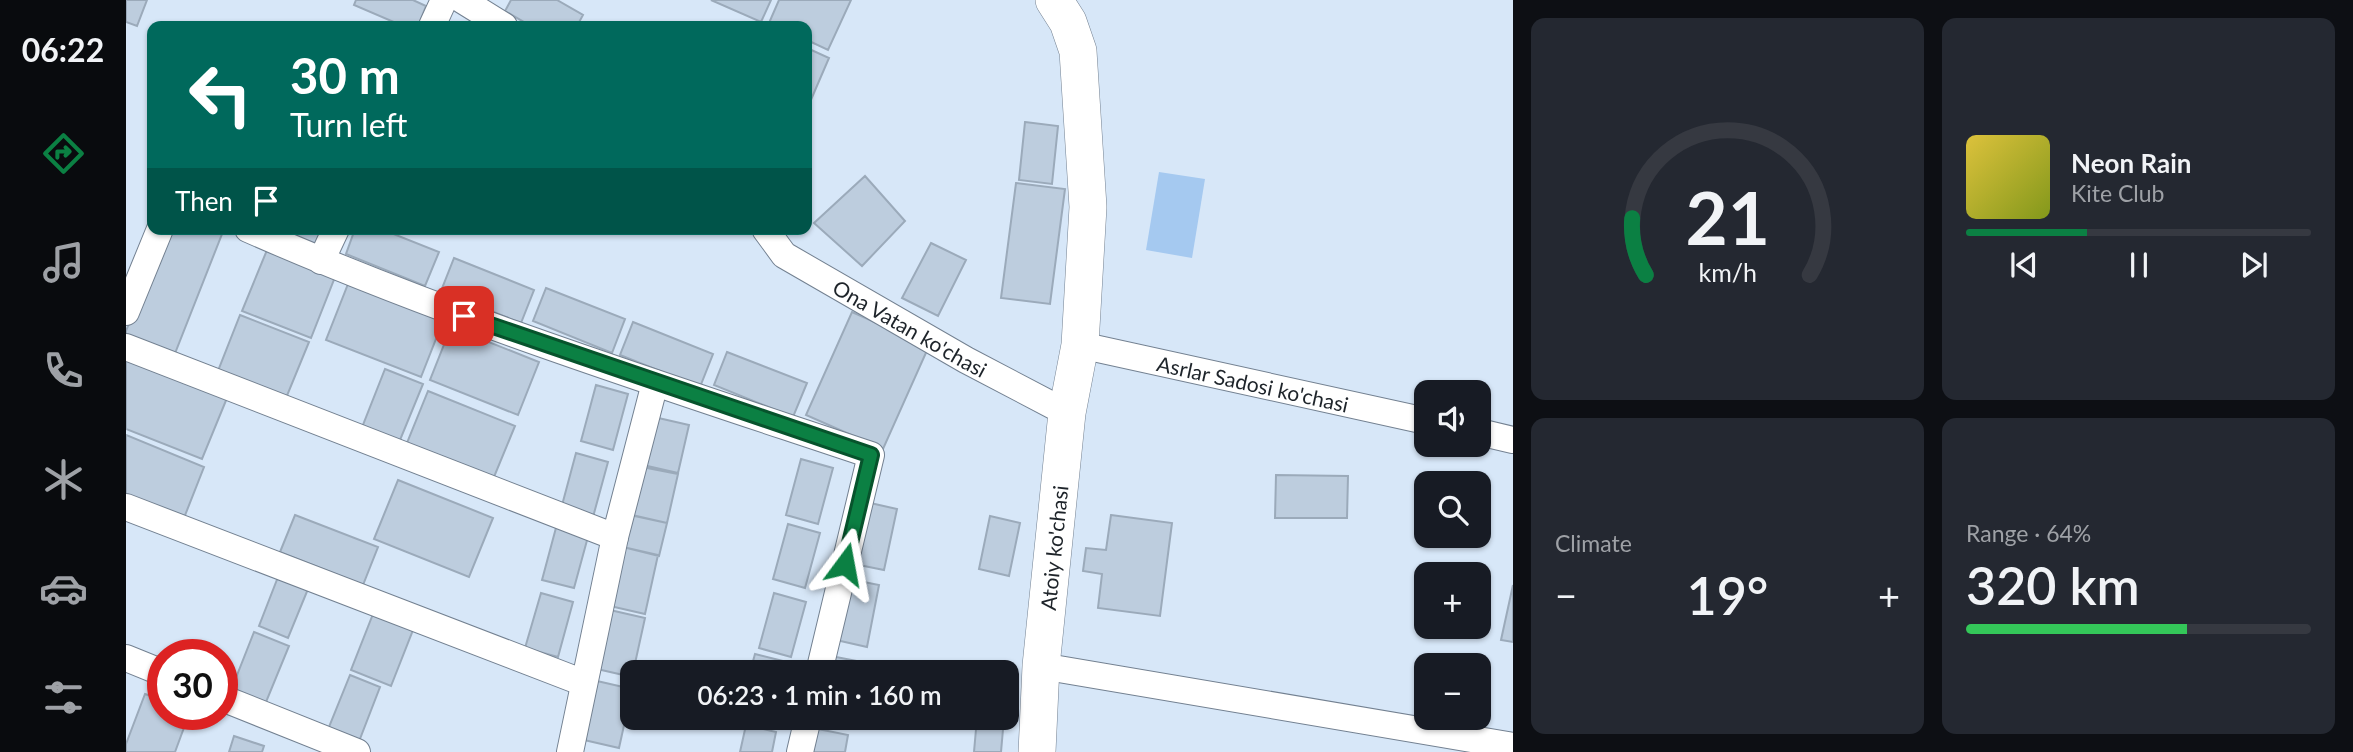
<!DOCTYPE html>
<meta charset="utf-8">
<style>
body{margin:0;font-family:Lato,sans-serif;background:#242831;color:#f1f3f6;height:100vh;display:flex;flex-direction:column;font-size:26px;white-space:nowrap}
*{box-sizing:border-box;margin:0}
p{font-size:23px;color:#9ea1a6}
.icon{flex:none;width:38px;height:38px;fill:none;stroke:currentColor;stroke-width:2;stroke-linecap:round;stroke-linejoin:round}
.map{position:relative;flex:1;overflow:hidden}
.sheet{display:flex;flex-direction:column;gap:18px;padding:18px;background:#0d0f14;width:840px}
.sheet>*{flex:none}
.top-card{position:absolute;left:21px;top:21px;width:665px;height:214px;border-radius:14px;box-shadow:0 2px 5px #0004;background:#00695c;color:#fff;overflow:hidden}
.tools{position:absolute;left:1288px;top:380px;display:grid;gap:14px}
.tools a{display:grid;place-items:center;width:77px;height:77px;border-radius:14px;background:#171b24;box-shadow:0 2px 5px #0004;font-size:35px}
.speed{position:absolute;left:21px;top:639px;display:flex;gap:14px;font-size:35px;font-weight:700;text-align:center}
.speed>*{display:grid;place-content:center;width:91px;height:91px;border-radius:50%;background:#171b24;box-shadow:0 2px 5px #0004;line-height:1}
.speed .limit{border:10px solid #d22;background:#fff;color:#111}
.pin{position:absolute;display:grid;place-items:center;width:60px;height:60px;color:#fff;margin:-30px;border-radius:14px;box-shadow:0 4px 10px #0006}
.me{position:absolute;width:77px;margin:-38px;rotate:13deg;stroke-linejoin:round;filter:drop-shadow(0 0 5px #0008)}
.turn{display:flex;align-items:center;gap:24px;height:147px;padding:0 28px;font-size:32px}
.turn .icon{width:91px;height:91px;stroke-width:2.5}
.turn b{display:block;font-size:49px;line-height:60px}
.then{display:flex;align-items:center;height:66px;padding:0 28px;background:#0003;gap:14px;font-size:26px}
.big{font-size:52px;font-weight:600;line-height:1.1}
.sheet .card{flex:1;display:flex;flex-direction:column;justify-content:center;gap:10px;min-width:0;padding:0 24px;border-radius:14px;background:#242831}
.sheet .dial{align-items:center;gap:0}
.dial svg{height:182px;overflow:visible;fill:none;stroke:#363941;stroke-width:7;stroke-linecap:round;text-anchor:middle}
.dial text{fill:#f1f3f6;stroke:none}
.song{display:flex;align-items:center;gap:21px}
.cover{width:84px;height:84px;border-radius:10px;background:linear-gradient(135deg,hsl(50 70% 55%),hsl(70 70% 35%))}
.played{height:7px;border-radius:4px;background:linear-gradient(90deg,#0b8043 35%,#363941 35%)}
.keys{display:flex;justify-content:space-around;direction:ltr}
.heat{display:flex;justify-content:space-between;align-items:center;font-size:38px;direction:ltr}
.charge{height:10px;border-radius:5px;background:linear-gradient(90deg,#34c759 64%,#363941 0)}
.sheet .tiles{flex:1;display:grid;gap:18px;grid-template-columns:repeat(2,1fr)}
.trip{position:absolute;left:494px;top:660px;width:399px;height:70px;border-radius:14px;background:#171b24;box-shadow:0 2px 5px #0004;font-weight:600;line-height:70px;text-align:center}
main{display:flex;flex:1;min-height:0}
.menu{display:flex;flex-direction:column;width:126px;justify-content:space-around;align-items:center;background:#090b0e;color:#9ea1a6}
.menu .icon{width:49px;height:49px}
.menu .active{color:#0b8043}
.menu b{font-size:32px;color:#f1f3f6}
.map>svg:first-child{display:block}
.green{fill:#a5c9f0}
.building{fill:#bdcdde;stroke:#9baaba;stroke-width:2}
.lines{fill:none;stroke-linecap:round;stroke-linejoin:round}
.street-casing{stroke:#738191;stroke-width:28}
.secondary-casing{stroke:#738191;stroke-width:38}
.street{stroke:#fff;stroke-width:26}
.secondary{stroke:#fff;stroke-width:37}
.route-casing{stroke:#07532c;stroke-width:18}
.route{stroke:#0b8043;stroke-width:12}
.labels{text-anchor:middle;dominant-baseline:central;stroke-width:7;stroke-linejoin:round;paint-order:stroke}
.street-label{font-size:21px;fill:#1e242a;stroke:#eaf4fe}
</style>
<main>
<nav class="menu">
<b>06:22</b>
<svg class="icon active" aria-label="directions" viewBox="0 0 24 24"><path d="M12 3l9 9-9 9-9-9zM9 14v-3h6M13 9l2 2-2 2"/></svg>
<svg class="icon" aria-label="music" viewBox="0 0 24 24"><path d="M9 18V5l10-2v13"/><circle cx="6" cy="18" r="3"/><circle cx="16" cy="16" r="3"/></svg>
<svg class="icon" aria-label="phone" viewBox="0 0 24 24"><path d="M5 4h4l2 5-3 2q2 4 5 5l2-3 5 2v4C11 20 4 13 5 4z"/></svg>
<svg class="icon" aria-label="climate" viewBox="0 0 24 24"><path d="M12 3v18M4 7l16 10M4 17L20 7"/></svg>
<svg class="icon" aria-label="car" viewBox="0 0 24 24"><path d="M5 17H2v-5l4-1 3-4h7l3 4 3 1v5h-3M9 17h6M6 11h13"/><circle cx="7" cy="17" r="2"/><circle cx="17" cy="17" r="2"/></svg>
<svg class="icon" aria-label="filters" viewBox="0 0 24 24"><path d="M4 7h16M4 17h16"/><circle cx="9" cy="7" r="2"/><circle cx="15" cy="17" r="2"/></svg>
</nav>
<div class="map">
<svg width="1387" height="752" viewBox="0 0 1387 752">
<rect width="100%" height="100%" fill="#d7e7f8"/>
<path class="green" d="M1033,172L1079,179L1066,258L1020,250Z"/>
<path class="building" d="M0,0H21L11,26L0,22Z
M230,0H287L300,6L292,26H277L228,5Z
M385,0H431L457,15L451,26H405L379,11Z
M585,0H645L635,22Z
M653,0H725L702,50L681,40V26H650L643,23Z
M681,48L703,58L681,109Z
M899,122L932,126L926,184L893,180Z
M739,176L779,221L736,266L688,223Z
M890,183L939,189L924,304L875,298Z
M41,229H98L46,361L0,342V331Z
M151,229H205L196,249Z
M229,229H255L313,252L299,286L220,254Z
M805,243L840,260L812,316L776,298Z
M141,250L209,277L185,338L116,311Z
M328,258L408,290L395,323L315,291Z
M222,284L317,321L295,377L200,340Z
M420,288L499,319L486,353L407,321Z
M726,312L803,346L757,449L680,415Z
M114,315L183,342L158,403L90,376Z
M507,322L587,354L574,387L494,355Z
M325,327L413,362L392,415L304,380Z
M601,352L681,383L667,417L588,385Z
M0,360L101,398L76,459L0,429Z
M259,369L297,384L272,445L235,430Z
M470,385L502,394L487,450L455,441Z
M302,391L389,426L368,477L281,443Z
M528,417L563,425L552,473L517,465Z
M0,435L78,467L56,523L0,501Z
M450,453L482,462L467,517L435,509Z
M675,459L707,468L692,524L660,515Z
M516,467L552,474L541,523L506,515Z
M1150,475L1222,476L1221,518H1149Z
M272,480L367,518L343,577L248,539Z
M740,502L771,509L758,570L728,564Z
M169,515L252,547L237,585L154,552Z
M504,515L541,523L533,556L497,547Z
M985,515L1046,523L1034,616L972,608L976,574L957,571L960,548L980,550Z
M864,516L894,523L883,576L853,569Z
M431,524L463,533L448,588L416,580Z
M662,524L694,533L679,588L647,579Z
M497,547L532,555L519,614L484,606Z
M152,577L182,589L162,638L133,626Z
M723,579L753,585L741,647L710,640Z
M1387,585V642L1375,640Z
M415,593L447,602L432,657L399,648Z
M648,593L680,602L665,657L633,648Z
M484,610L519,618L506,677L471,669Z
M247,614L287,630L265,686L225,670Z
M128,632L163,646L138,707L104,693Z
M629,654L661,662L659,672H624Z
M705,656L736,662L734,672H702Z
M224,675L254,687L232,744L201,732Z
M471,681L506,689L493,748L458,740Z
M19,694L37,700V714H63L49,752H0V744Z
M851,718H878L875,752H848Z
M620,725L650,732L646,752H614Z
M692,729L722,735L719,752H687Z
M108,736L138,746L136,752H103Z"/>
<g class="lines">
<defs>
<g id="street">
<path d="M336,0L378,26"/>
<path d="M306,26L318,0"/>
<path d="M122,229C324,318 536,385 745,455L693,672"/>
<path id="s1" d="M639,229L658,255L840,360L941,413"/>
<path d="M195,261L210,229"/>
<path d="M0,312L34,229"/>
<path id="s2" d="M954,345L1300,421"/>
<path d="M0,347L489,537"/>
<path d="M1353,432L1387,440"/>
<path d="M0,507L458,683"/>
<path d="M0,658L37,673"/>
<path d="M915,666L1387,746"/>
<path d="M96,698L231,752"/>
<path d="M444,752L489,537L529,383"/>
<path d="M674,752L682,718"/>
</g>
<g id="secondary">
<path id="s3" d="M911,752L915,666L941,413L954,345L962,207L952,51L942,22L928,0"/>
</g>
</defs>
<use href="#street" class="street-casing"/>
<use href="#secondary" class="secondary-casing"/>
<use href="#street" class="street"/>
<use href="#secondary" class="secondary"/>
</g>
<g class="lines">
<defs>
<path id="route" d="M338,316L745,455L719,564"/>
</defs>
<use href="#route" class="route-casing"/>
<use href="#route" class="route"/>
</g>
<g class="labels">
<g class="street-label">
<text stroke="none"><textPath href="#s1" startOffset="178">Ona Vatan ko'chasi</textPath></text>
<text stroke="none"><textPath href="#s2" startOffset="177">Asrlar Sadosi ko'chasi</textPath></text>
<text stroke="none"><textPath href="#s3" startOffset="205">Atoiy ko'chasi</textPath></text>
</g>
</g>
</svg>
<div class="tools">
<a><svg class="icon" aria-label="sound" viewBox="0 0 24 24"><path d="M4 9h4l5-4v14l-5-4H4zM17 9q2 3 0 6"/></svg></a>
<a><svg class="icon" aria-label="search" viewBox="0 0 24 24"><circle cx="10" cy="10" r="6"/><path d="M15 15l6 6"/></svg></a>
<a>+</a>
<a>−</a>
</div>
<div class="speed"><div class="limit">30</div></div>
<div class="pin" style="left:338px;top:316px;background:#d93025"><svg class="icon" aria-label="arrive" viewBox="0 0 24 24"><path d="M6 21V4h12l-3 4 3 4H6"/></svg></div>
<svg class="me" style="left:719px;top:564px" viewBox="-20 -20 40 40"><path d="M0-17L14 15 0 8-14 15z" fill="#0b8043" stroke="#fff" stroke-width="4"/></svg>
<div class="trip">06:23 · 1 min · 160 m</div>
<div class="top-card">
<div class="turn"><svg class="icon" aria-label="left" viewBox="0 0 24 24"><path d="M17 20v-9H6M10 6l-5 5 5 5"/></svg><div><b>30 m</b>Turn left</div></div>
<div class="then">Then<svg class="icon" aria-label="arrive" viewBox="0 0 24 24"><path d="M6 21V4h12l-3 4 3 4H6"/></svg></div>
</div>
</div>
<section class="sheet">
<div class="tiles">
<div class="card dial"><svg viewBox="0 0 100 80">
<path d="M14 69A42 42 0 1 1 86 69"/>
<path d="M14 69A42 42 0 0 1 8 44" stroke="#0b8043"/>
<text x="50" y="56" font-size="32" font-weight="700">21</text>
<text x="50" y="72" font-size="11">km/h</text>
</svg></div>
<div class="card">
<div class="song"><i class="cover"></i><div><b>Neon Rain</b><p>Kite Club</p></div></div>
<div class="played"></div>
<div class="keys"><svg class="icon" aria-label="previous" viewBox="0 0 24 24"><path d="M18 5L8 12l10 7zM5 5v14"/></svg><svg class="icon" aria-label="pause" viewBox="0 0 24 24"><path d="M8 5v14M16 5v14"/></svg><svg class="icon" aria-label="next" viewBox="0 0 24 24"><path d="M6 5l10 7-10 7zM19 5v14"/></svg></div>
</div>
<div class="card"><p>Climate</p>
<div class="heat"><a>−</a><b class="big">19°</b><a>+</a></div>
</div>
<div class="card"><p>Range · 64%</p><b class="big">320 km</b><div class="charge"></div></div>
</div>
</section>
</main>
